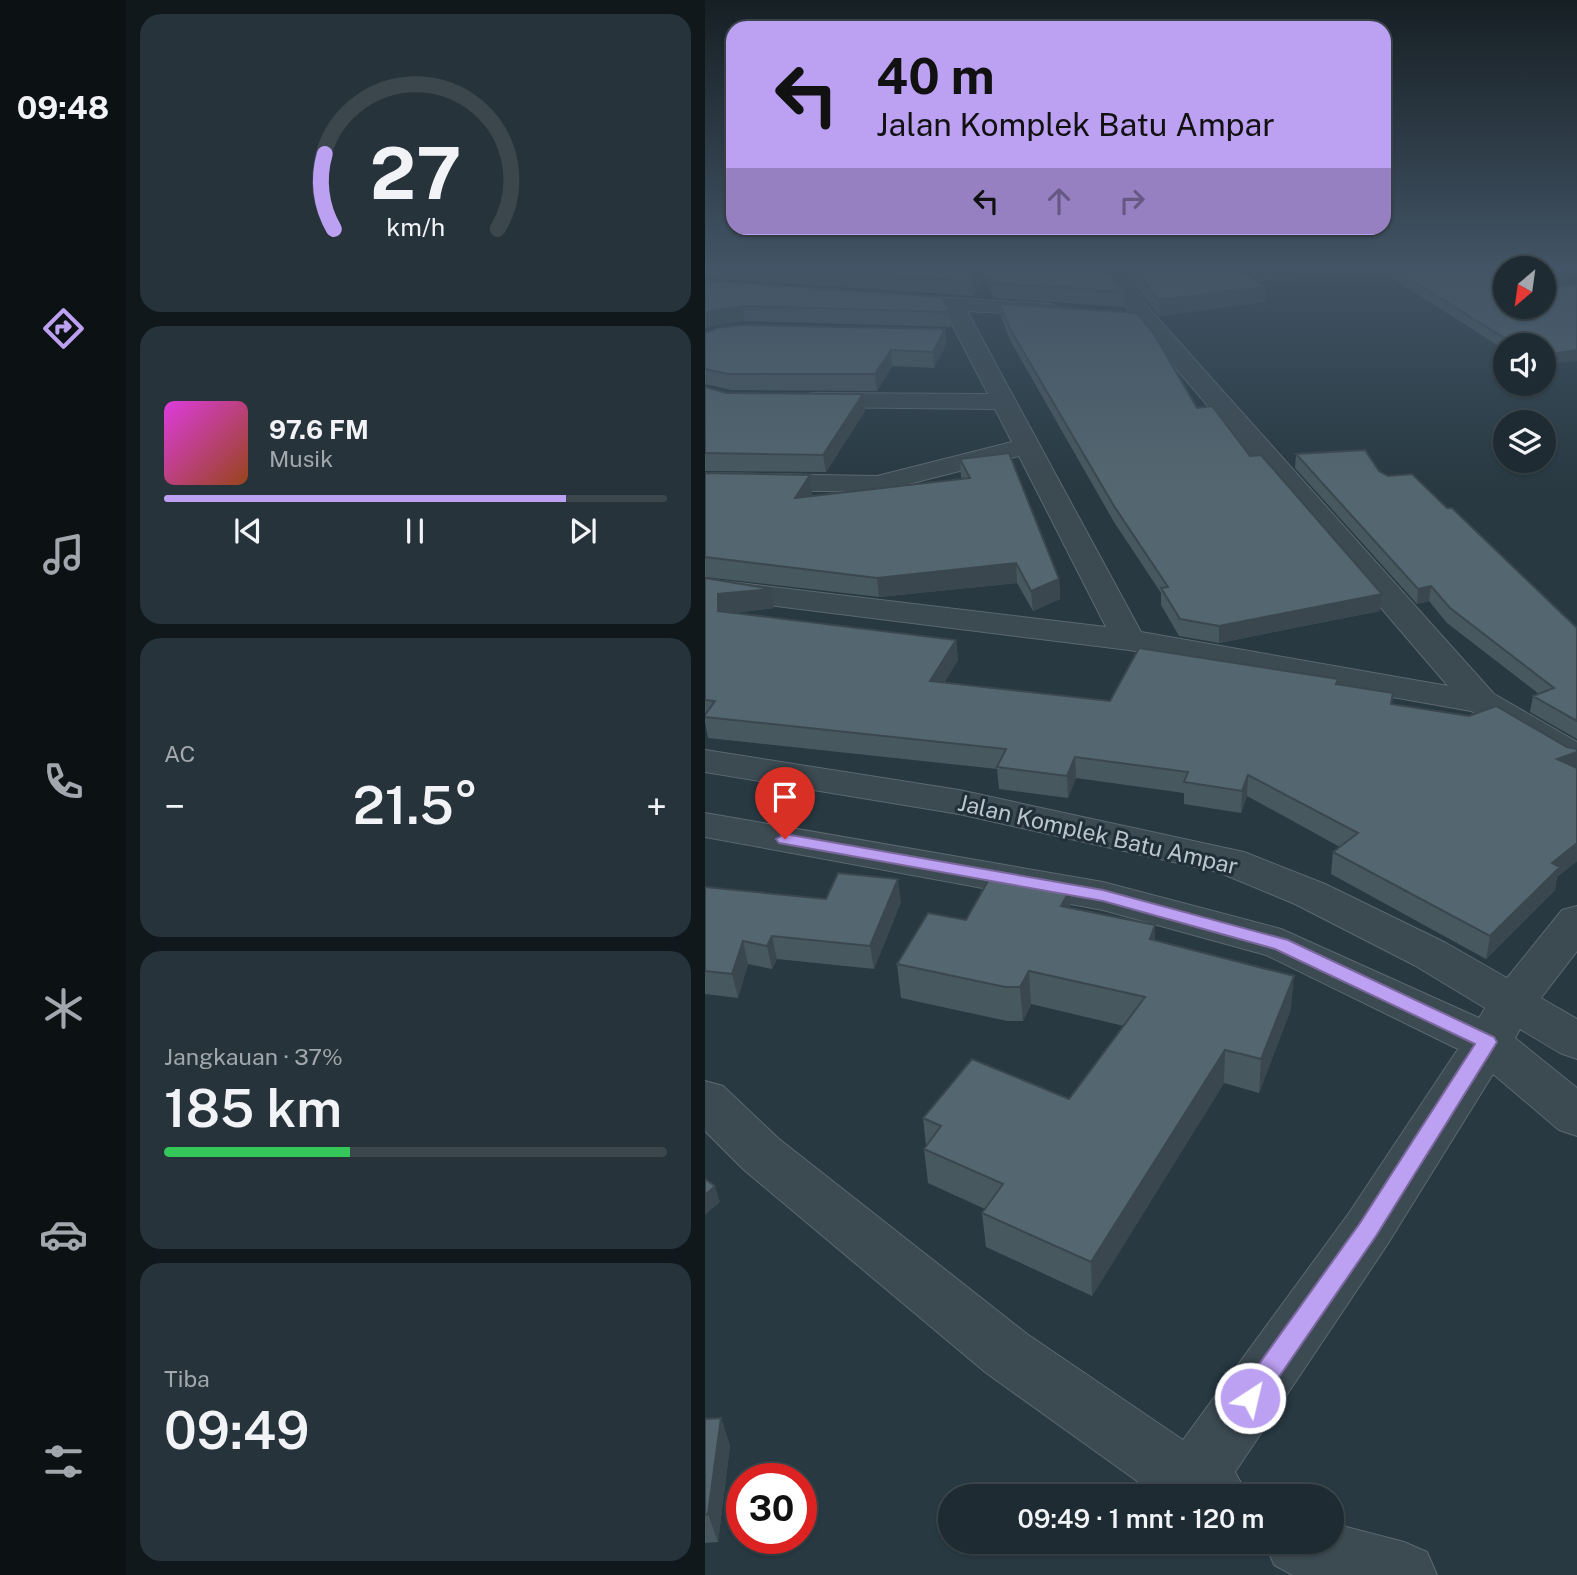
<!DOCTYPE html>
<html lang="id">
<meta charset="utf-8">
<style>
body{margin:0;font-family:"Public Sans",sans-serif;background:#26333a;color:#f1f3f6;height:100vh;display:flex;flex-direction:column;font-size:26px;white-space:nowrap}
*{box-sizing:border-box;margin:0}
p{font-size:23px;color:#a1a7ac}
.icon{flex:none;width:38px;height:38px;fill:none;stroke:currentColor;stroke-width:2;stroke-linecap:round;stroke-linejoin:round}
.map{position:relative;flex:1;overflow:hidden}
.details{display:flex;flex-direction:column;gap:14px;padding:14px;background:#10181c;width:579px}
.details>*{flex:none}
.hud{position:absolute;left:21px;top:21px;width:665px;height:214px;border-radius:21px;box-shadow:0 2px 5px #0004,0 0 0 2px #3c474d;background:#bca0f2;color:#111;overflow:hidden}
.needle{width:46px;rotate:209deg}
.buttons{position:absolute;left:788px;top:256px;display:grid;gap:14px}
.buttons a{display:grid;place-items:center;width:63px;height:63px;border-radius:50%;background:#1e2b32;box-shadow:0 2px 5px #0004,0 0 0 2px #3c474d;font-size:35px}
.speed{position:absolute;left:21px;top:1463px;display:flex;gap:14px;font-size:35px;font-weight:700;text-align:center}
.speed>*{display:grid;place-content:center;width:91px;height:91px;border-radius:50%;background:#1e2b32;box-shadow:0 2px 5px #0004,0 0 0 2px #3c474d;line-height:1}
.speed .limit{border:10px solid #d22;background:#fff;color:#111}
.pin{position:absolute;display:grid;place-items:center;width:60px;height:60px;color:#fff;margin:-72px -30px;border-radius:50% 50% 50% 0;rotate:-45deg;box-shadow:0 0 7px #0007}
.pin .icon{rotate:45deg}
.me{position:absolute;width:77px;margin:-38px;rotate:35deg;stroke-linejoin:round;filter:drop-shadow(0 0 5px #0008)}
.turn{display:flex;align-items:center;gap:24px;height:147px;padding:0 35px;font-size:32px}
.turn .icon{width:91px;height:91px;stroke-width:2.5}
.turn b{display:block;font-size:49px;line-height:60px}
.lanes{display:flex;align-items:center;height:66px;padding:0 35px;background:#0003;justify-content:center;gap:35px;direction:ltr}
.lanes .off{opacity:.35}
.big{font-size:52px;font-weight:600;line-height:1.1}
.details .widget{flex:1;display:flex;flex-direction:column;justify-content:center;gap:10px;min-width:0;padding:0 24px;border-radius:21px;background:#26333a}
.details .dial{align-items:center;gap:0}
.dial svg{height:182px;overflow:visible;fill:none;stroke:#3c474d;stroke-width:7;stroke-linecap:round;text-anchor:middle}
.dial text{fill:#f1f3f6;stroke:none}
.song{display:flex;align-items:center;gap:21px}
.cover{width:84px;height:84px;border-radius:10px;background:linear-gradient(135deg,hsl(300 70% 55%),hsl(20 70% 35%))}
.played{height:7px;border-radius:4px;background:linear-gradient(90deg,#bca0f2 80%,#3c474d 80%)}
.keys{display:flex;justify-content:space-around;direction:ltr}
.heat{display:flex;justify-content:space-between;align-items:center;font-size:38px;direction:ltr}
.charge{height:10px;border-radius:5px;background:linear-gradient(90deg,#34c759 37%,#3c474d 0)}
.trip{position:absolute;left:233px;top:1484px;width:406px;height:70px;border-radius:35px;background:#1e2b32;box-shadow:0 2px 5px #0004,0 0 0 2px #3c474d;font-weight:600;line-height:70px;text-align:center}
main{display:flex;flex:1;min-height:0}
.dock{display:flex;flex-direction:column;width:126px;justify-content:space-around;align-items:center;background:#0c1114;color:#a1a7ac}
.dock .icon{width:49px;height:49px}
.dock .on{color:#bca0f2}
.dock b{font-size:32px;color:#f1f3f6}
.map>svg:first-child{display:block}
.lines{fill:none;stroke-linecap:round;stroke-linejoin:round}
.minor-casing{stroke:#5b686f;stroke-width:2}
.minor{fill:#3c4a52;fill-rule:evenodd}
.wall{fill:#48585f}
.shaded-wall{fill:#3b474e}
.building{fill:#54666f;stroke:#3b474e;stroke-width:2}
.route{fill:#bca0f2;stroke:#7a689d;stroke-width:2}
.labels{text-anchor:middle;dominant-baseline:central;stroke-width:6;stroke-linejoin:round;paint-order:stroke}
.street-label{font-size:23px;fill:#bac5cc;stroke:#212f38}
</style>
<main>
<nav class="dock">
<b>09:48</b>
<svg class="icon on" aria-label="directions" viewBox="0 0 24 24"><path d="M12 3l9 9-9 9-9-9zM9 14v-3h6M13 9l2 2-2 2"/></svg>
<svg class="icon" aria-label="music" viewBox="0 0 24 24"><path d="M9 18V5l10-2v13"/><circle cx="6" cy="18" r="3"/><circle cx="16" cy="16" r="3"/></svg>
<svg class="icon" aria-label="phone" viewBox="0 0 24 24"><path d="M5 4h4l2 5-3 2q2 4 5 5l2-3 5 2v4C11 20 4 13 5 4z"/></svg>
<svg class="icon" aria-label="climate" viewBox="0 0 24 24"><path d="M12 3v18M4 7l16 10M4 17L20 7"/></svg>
<svg class="icon" aria-label="car" viewBox="0 0 24 24"><path d="M5 17H2v-5l4-1 3-4h7l3 4 3 1v5h-3M9 17h6M6 11h13"/><circle cx="7" cy="17" r="2"/><circle cx="17" cy="17" r="2"/></svg>
<svg class="icon" aria-label="filters" viewBox="0 0 24 24"><path d="M4 7h16M4 17h16"/><circle cx="9" cy="7" r="2"/><circle cx="15" cy="17" r="2"/></svg>
</nav>
<section class="details">
<div class="widget dial"><svg viewBox="0 0 100 80">
<path d="M14 69A42 42 0 1 1 86 69"/>
<path d="M14 69A42 42 0 0 1 10 36" stroke="#bca0f2"/>
<text x="50" y="56" font-size="32" font-weight="700">27</text>
<text x="50" y="72" font-size="11">km/h</text>
</svg></div>
<div class="widget">
<div class="song"><i class="cover"></i><div><b>97.6 FM</b><p>Musik</p></div></div>
<div class="played"></div>
<div class="keys"><svg class="icon" aria-label="previous" viewBox="0 0 24 24"><path d="M18 5L8 12l10 7zM5 5v14"/></svg><svg class="icon" aria-label="pause" viewBox="0 0 24 24"><path d="M8 5v14M16 5v14"/></svg><svg class="icon" aria-label="next" viewBox="0 0 24 24"><path d="M6 5l10 7-10 7zM19 5v14"/></svg></div>
</div>
<div class="widget"><p>AC</p>
<div class="heat"><a>−</a><b class="big">21.5°</b><a>+</a></div>
</div>
<div class="widget"><p>Jangkauan · 37%</p><b class="big">185 km</b><div class="charge"></div></div>
<div class="widget"><p>Tiba</p><b class="big">09:49</b></div>
</section>
<div class="map">
<svg width="872" height="1575" viewBox="0 0 872 1575">
<rect width="100%" height="100%" fill="#283942"/>
<g class="lines">
<defs>
<path id="minor" d="M392,265H412L448,313L789,694L872,742V769L859,766L766,711L424,650L0,597V579L401,627L314,456L172,492L0,489V473L172,476L307,442L290,409L107,407L98,405L95,400L98,395L107,393L283,394L239,309L187,305L179,304L176,299L179,294L347,304L358,311L355,316L262,311L436,632L743,686L432,323Z
M500,265C515,264 529,268 543,268C589,269 635,262 681,265L671,271L538,281L503,269Z
M0,750L254,790L539,852L620,884L741,943L802,978L857,910L872,906V951L836,998L872,1019V1059L855,1053L815,1029L810,1038L872,1088V1136L854,1130L788,1074L682,1245L530,1472L543,1496H453L280,1372L38,1169L0,1131V1081L18,1086L74,1139L322,1334L478,1440L644,1213L753,1049L561,955L398,910L0,837V813L398,882L576,929L774,1018L780,1008L709,965L590,904L513,872L254,814L0,772Z
M626,1523L699,1542L722,1552L732,1575H588L569,1565L560,1542H626Z"/>
</defs>
<use href="#minor" class="minor-casing"/>
<use href="#minor" class="minor"/>
</g>
<path class="wall" d="M0,265H399L419,292V307L289,298L280,275L268,296L0,278Z
M414,265H525L561,287L560,302L454,316Z
M676,265H872V278L839,283L838,345H800V350L676,271Z
M0,280L244,312L246,327L40,321Z
M295,304L492,408L545,456L677,594L675,611L514,643L474,636L456,605V593L409,522L306,342L296,317Z
M240,329L241,345L229,368L187,366L172,391L26,390L0,384V333Z
M0,387L21,393L160,411L121,472L0,471Z
M591,454L674,471L742,508L872,628V739L825,712L828,696L834,694L742,623L724,601L712,604L590,468Z
M255,459L354,579L355,599L328,611L312,583L174,597L0,577V473L107,494L106,496L257,479L256,477Z
M0,578L69,608L29,613L251,640L253,660L239,683L405,701L633,685L688,693L687,704L872,749V861L852,877L850,890L781,959L626,874L628,852L635,847L542,796L536,813L479,804V793L371,778L363,798L294,789L292,769L3,738L0,722Z
M0,887L121,899L196,902L169,969L72,959L67,969L43,964L33,998L0,994Z
M366,908L450,940L586,1009L554,1093L519,1083L387,1296L281,1247L277,1213L280,1209L223,1183L219,1149L221,1146L218,1118L364,1099L419,1026L326,1004L318,1021H302L196,998L192,964L261,920Z
M16,1418L25,1446L13,1542L0,1543V1419Z"/>
<path class="shaded-wall" d="M277,265H279L280,275L268,296L267,281Z
M872,269V278L838,283V273Z
M561,287L560,302L454,316V300Z
M38,306L40,321L0,328V312Z
M240,329L241,345L229,368L228,352Z
M186,350L187,366L172,391L170,374Z
M872,350V361L838,365V355Z
M158,394L160,411L121,472L118,455Z
M105,475L107,494L93,517L90,498Z
M311,563L312,583L174,597L172,578Z
M354,579L355,599L328,611L326,591Z
M726,586L724,601L712,604L713,589Z
M66,589L69,608L17,614L13,611V594Z
M677,594L675,611L514,643V626Z
M251,640L253,660L227,702L225,681Z
M872,752V768L852,759Z
M370,757L371,778L363,798L362,776Z
M543,775L542,796L536,813L537,791Z
M872,843V861L852,877L850,890L781,959L785,936L847,863Z
M193,879L196,902L169,969L165,946Z
M365,890L366,922L356,906Z
M450,925V958L445,939Z
M67,936L72,959L67,969L62,946Z
M38,941L43,964L33,998L27,974Z
M324,971L326,1004L318,1021L315,987Z
M589,976L586,1009L554,1093L556,1059Z
M520,1050L519,1083L387,1296L386,1262Z
M10,1186L15,1202L0,1215V1195Z
M16,1418L25,1446L13,1542L3,1514Z"/>
<path class="building" d="M12,265H277L267,281Z
M281,265H399L419,292L288,283Z
M425,265H525L530,266L561,287L454,300Z
M682,265H872V269L838,273V268H800V306H838V280L840,288L872,285V350L838,355V345H811Z
M0,280L237,297L244,312L38,306L0,312Z
M295,304L432,313L449,334L492,408L507,406L545,456L556,455L677,594L514,626L475,619L456,588L463,587L409,506L305,329Z
M38,325L240,329L228,352L186,350L170,374H23L0,369V333L12,328Z
M0,387L21,393L158,394L118,455L0,453Z
M660,450L674,471L683,476L707,474L742,508H747L872,628V721L828,696L849,688L745,608L726,586L713,589L591,454Z
M304,453L354,579L326,591L311,563L172,578L0,557V473L105,475L90,498L265,478L255,459Z
M0,578L66,589L13,594V611L251,640L225,681L405,701L434,648L633,679L631,684L688,693L686,704L764,716L791,706L862,747L872,749V752L852,759L872,768V843L847,863L855,867L785,936L628,852L653,833L543,775L537,791L479,782L483,772L370,757L362,776L292,767L301,749L0,717V715L10,701L0,700Z
M133,873L193,879L165,946L67,936L62,946L38,941L27,974L0,971V887L121,899Z
M287,874L365,890L356,906L450,925L445,939L589,976L556,1059L520,1050L386,1262L277,1213L298,1184L219,1149L236,1126L218,1118L267,1059L364,1099L440,997L324,971L315,987H300L192,964L223,913L261,920Z
M0,1179L10,1186L0,1195Z
M16,1418L3,1514L0,1515V1419Z"/>
<linearGradient id="sky" x2="0" y2="1"><stop stop-color="#161f24"/><stop offset="0.55" stop-color="#425465"/><stop offset="1" stop-color="#425465" stop-opacity="0"/></linearGradient>
<rect width="872" height="485" fill="url(#sky)"/>
<path class="route" d="M80,834L398,890L583,940L789,1037L792,1042L789,1047L671,1236L554,1406L545,1409L536,1406L532,1398L536,1389L655,1223L770,1044L570,949L398,901L74,843L71,839Z"/>
<g class="labels">
<g class="street-label">
<text transform="translate(393 834) rotate(13)">Jalan Komplek Batu Ampar</text>
</g>
</g>
</svg>
<div class="buttons">
<a><svg class="needle" viewBox="-14 -14 28 28"><path d="M0-13l5 13h-10z" fill="#e53935"/><path d="M0 13l5-13h-10z" fill="#a1a7ac"/></svg></a>
<a><svg class="icon" aria-label="sound" viewBox="0 0 24 24"><path d="M4 9h4l5-4v14l-5-4H4zM17 9q2 3 0 6"/></svg></a>
<a><svg class="icon" aria-label="layers" viewBox="0 0 24 24"><path d="M12 4l9 5-9 5-9-5zM3 14l9 5 9-5"/></svg></a>
</div>
<div class="speed"><div class="limit">30</div></div>
<div class="pin" style="left:80px;top:839px;background:#d93025"><svg class="icon" aria-label="arrive" viewBox="0 0 24 24"><path d="M6 21V4h12l-3 4 3 4H6"/></svg></div>
<svg class="me" style="left:545px;top:1398px" viewBox="-20 -20 40 40"><circle r="17" fill="#bca0f2" stroke="#fff" stroke-width="3"/><path d="M0-11L8 9 0 5-8 9z" fill="#fff"/></svg>
<div class="trip">09:49 · 1 mnt · 120 m</div>
<div class="hud">
<div class="turn"><svg class="icon" aria-label="left" viewBox="0 0 24 24"><path d="M17 20v-9H6M10 6l-5 5 5 5"/></svg><div><b>40 m</b>Jalan Komplek Batu Ampar</div></div>
<div class="lanes"><svg class="icon" aria-label="left" viewBox="0 0 24 24"><path d="M17 20v-9H6M10 6l-5 5 5 5"/></svg><svg class="icon off" aria-label="ahead" viewBox="0 0 24 24"><path d="M12 20V5M6 11l6-6 6 6"/></svg><svg class="icon off" aria-label="right" viewBox="0 0 24 24"><path d="M7 20v-9h11M14 6l5 5-5 5"/></svg></div>
</div>
</div>
</main>
